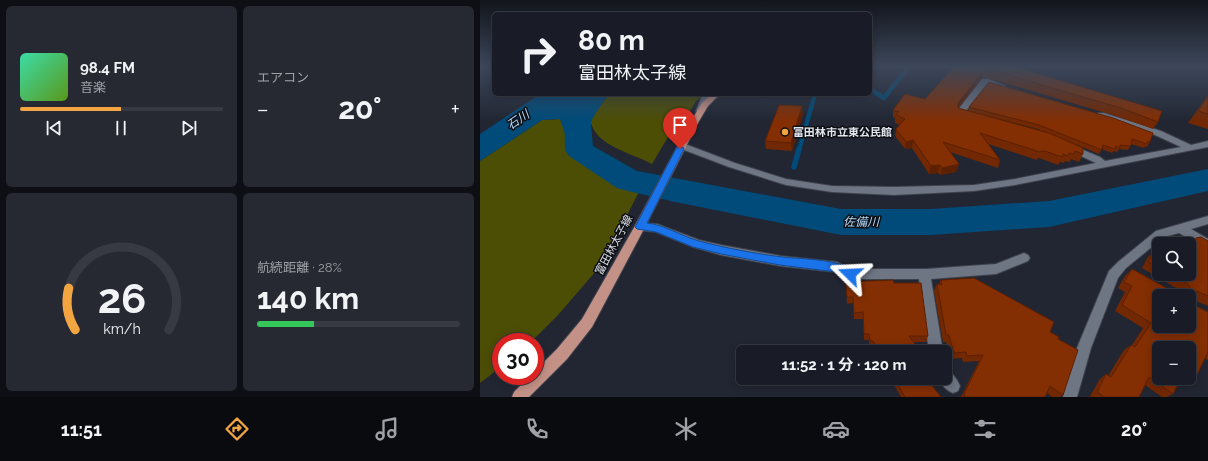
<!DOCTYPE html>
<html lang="ja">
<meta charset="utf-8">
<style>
body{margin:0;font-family:Raleway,"Noto Sans JP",sans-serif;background:#262932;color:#f1f3f6;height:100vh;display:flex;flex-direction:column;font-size:15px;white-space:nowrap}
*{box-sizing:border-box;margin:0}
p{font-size:13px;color:#9fa1a7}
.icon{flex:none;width:22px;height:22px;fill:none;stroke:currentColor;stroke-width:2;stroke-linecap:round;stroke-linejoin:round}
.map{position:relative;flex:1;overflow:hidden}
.details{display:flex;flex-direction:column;gap:6px;padding:6px;background:#0e0f15;width:480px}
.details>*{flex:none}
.banner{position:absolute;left:12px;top:12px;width:380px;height:84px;border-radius:6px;box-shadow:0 2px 10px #0003,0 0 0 1px #373a43;background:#191c26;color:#f1f3f6;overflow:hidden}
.controls{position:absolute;left:672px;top:237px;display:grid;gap:8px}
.controls a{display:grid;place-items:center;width:44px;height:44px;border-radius:6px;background:#191c26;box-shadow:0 2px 10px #0003,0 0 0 1px #373a43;font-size:20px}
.speed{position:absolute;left:12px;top:333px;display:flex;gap:8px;font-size:20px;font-weight:700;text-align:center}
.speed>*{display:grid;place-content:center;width:52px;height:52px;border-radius:50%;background:#191c26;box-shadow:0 2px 10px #0003,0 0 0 1px #373a43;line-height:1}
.speed .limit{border:6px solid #d22;background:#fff;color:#111}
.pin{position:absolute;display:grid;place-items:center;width:34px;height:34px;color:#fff;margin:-41px -17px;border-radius:50% 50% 50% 0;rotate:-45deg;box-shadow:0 0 4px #0007}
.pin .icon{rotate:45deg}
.me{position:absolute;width:44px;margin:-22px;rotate:291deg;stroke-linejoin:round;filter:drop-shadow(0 0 3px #0008)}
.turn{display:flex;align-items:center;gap:14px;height:84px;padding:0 20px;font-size:18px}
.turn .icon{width:52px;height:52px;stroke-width:2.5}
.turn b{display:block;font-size:28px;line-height:34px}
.big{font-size:30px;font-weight:700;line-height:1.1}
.details .card{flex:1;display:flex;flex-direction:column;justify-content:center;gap:6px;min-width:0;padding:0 14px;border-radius:6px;background:#262932}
.details .dial{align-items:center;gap:0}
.dial svg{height:104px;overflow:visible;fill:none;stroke:#373a43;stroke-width:7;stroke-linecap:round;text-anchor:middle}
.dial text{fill:#f1f3f6;stroke:none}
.song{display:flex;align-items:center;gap:12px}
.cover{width:48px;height:48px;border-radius:6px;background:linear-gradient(135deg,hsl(160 70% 55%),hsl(90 70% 35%))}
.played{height:4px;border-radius:2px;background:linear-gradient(90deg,#f2a541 50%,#373a43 50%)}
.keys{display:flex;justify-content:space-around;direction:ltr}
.heat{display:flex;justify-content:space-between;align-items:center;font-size:22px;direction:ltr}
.charge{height:6px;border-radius:3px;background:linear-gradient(90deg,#34c759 28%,#373a43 0)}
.details .tiles{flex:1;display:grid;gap:6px;grid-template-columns:repeat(2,1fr)}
.trip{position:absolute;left:256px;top:345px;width:216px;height:40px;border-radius:6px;background:#191c26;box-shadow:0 2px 10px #0003,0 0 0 1px #373a43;font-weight:700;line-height:40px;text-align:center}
.tabs{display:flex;height:64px;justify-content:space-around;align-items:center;background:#0a0b0f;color:#9fa1a7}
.tabs .icon{width:28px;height:28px}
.tabs .active{color:#f2a541}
.tabs b{font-size:18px;color:#f1f3f6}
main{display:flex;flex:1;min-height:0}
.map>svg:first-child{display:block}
.green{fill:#4c4e05}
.water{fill:#004b79}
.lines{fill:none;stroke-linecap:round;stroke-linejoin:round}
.stream-far1{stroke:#004b79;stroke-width:4.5}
.stream{stroke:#004b79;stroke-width:5.5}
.river{fill:#004b79;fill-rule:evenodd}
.minor-casing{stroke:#3e424c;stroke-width:2}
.tertiary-casing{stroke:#3e424c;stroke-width:2}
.primary-casing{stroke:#3e424c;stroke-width:2}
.minor{fill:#6e7583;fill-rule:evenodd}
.tertiary{fill:#6e7583;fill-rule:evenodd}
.primary{fill:#c49187;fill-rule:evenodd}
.wall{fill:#712803}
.shaded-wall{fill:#5c2002}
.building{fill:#832e03;stroke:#5c2002;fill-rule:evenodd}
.route{fill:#1a73e8;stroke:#114b97}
.poi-dot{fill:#f2a541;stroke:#0d0f14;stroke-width:1.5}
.labels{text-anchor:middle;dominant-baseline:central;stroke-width:3;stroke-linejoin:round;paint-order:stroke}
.poi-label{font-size:11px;font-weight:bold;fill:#e1e5ed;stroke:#0d0f14;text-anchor:start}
.street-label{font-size:11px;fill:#e1e5ed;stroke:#0d0f14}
.water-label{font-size:12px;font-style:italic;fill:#b4dbfd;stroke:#0d0f14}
</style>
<main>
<section class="details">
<div class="tiles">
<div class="card">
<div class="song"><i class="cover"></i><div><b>98.4 FM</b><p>音楽</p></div></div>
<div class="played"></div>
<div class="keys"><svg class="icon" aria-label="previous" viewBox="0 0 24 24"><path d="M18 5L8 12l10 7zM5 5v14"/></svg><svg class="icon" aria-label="pause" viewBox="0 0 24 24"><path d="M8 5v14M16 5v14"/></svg><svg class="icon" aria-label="next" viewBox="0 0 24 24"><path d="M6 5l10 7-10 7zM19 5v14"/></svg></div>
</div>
<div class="card"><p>エアコン</p>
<div class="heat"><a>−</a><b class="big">20°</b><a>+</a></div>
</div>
<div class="card dial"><svg viewBox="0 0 100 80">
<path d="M14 69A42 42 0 1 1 86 69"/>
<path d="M14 69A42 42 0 0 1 9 37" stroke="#f2a541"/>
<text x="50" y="56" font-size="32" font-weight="700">26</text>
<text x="50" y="72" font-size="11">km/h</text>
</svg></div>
<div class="card"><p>航続距離 · 28%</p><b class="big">140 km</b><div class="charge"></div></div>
</div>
</section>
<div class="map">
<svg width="728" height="397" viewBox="0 0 728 397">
<rect width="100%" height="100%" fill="#212632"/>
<path class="green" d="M129,94H225L216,101L204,121L191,132L172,164C152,153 114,146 110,119Z
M80,119L97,159L146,185L162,186L122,264L78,315L51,342H21V367L0,383V161L62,120Z"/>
<path class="water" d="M60,94H129C117,110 102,130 107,150L152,177L165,180L162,186L146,185L93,157L80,119L62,120L0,161V134Z"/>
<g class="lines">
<path class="stream-far1" d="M390,89L404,98L429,66
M319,150L335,94"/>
<path class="stream" d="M314,167L319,149"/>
<path class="river" d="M84,94H108L113,146L157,171L361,209H451L569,201L728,169V191L569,227L451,235H361L195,202L148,191L137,188L89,156L85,150Z"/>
<defs>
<path id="minor" d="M502,79H508L525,86L521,88L507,84L485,112L491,113V117L477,115V111Z
M618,113H624L681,131L711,145L728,141V147L535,185L494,191L414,195L352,192L306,185L249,167L199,148L198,146L202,143L205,144L255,163L306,179L352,186L414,187L494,185L535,179L616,163L588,150L587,148L588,146L591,145L620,157L625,161L701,147L675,135L618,117Z
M728,216V224L711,229L728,239V250L699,233L684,237L646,268L638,278L611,348L597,397H583L597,348L629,271L638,262L676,231Z
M160,223L177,224L219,240L241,245L301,256L357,262L371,269H446L516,264L544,253L548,255L550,258L548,261L516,274L451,279L463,352H449L439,279H370L355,272L301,266L241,255L213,247L176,232L156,230L155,227L156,224Z
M465,369C472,372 477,379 480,386L478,391L473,393C467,391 461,385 459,378H465Z"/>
<path id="tertiary" d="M223,94H231L224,111L220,113L216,111Z"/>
<path id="primary" d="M232,94H240L228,106L219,121L165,227L112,327L87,359L49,397H32L34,392L50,376H55V371L77,349L102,319L156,224L211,121L222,103Z"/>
</defs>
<use href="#minor" class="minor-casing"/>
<use href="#tertiary" class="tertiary-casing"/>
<use href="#primary" class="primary-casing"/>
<use href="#minor" class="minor"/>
<use href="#tertiary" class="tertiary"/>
<use href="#primary" class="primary"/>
</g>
<path class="wall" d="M475,66H532L678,122L673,129L636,116L508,78H502L478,108L564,132L558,129L488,111L489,107L509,82L670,142L667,147L666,146L664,148L651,144L648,150L639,149L637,152L634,151L632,153L622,149L619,154L595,144L603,154L599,162L591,159L590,162L585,161L584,163L580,162L578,165L562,159L558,158L557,160L508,144L520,160L518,168L470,152L479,164L476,172L460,175L458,173L449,174L432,148L425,149L415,136L416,129L420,125L415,123V118L413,117V110L445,99Z
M728,95V129L708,123Z
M323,114L312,151L286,149L285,141Z
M716,238L728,241V306L716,301V306L728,312V360L725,358L717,375L708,380L705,378H709V348L679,378H704L700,380L693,394L687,397H682L665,385L659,397H611L610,396L620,379L626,374L628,376L644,350L651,345H652L663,328L635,311L645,292L638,288L645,276L652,269L692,291H701L662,268L668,257L675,251L679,253V274H709V244H697L703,239L711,243Z
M461,280L570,332L578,339L583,395L580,397H572L567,393L565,397H481L499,361L483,362L482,358L471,359L466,342H463L454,291L457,284H459Z
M366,282L414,283L448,336L446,342H434L441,352H395L393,347H389V340H384L383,319H374L373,303L367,304Z
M410,378H446L461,397H421Z"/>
<path class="shaded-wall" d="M504,70L502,78L476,110L478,103Z
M322,106L323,114L312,151L311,143Z
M433,140L432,148L425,149L426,142Z
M479,164L476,172L460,175L462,168Z
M460,165L458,173L449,174L451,166Z"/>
<path class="building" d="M475,66H532L682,111L678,122L641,108L511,70H504L478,103V108L569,133L603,148V154L595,151L594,154L589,153L588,156L583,154L582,157L565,151H561L560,152L500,133L520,160L463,142L479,164L462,168L460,165L451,166L433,140L426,142L416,129L425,119L416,115L419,112L413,110L425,94L445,99Z
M509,82L633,118L673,133L670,142L668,141L667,144L652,139L651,146L640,145V148L636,146L635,149L623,145L622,150L559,125L489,107Z
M728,96V114L718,111Z
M299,105L322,106L311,143L285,141Z
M721,237L728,241V296L716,291V306L728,312V352L717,375L712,371L710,375H709V348H679V378H701L693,394L669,377L659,397H624L617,392L626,374L631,377L651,345L655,347L671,323L642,305L652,286L644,282L652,269L692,291H710L711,289L708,284L690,274H709V244H700L703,239L714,244L716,238ZM679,296H709V326H679Z
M675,251L679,253V268L668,262Z
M494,278L574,322L570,332L579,337L578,339L598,350L583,395L570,386L565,397H485L484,394L503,355L487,356L486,352L474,353L469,335H466L457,284L462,285L461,280Z
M413,280L414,283H441L448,336H429L441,352H399L393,341H390L389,334H384L383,312L374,313L373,297H367L366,282Z
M414,378H446L461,397H425Z"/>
<linearGradient id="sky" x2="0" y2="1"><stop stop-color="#12151c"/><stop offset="0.55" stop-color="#3d475a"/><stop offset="1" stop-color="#3d475a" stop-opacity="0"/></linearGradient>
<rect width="728" height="121" fill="url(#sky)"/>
<path class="route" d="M197,147H203L204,149L167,223C185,225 201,236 219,241C246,248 276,254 303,257C319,259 368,259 376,274L374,277L370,279L356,272L300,265L241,254L213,247L176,232L157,229L155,227Z"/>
<circle class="poi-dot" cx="305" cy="132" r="4"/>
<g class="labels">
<g class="poi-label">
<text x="313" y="132">富田林市立東公民館</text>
</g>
<g class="street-label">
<text transform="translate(134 245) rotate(-62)">富田林太子線</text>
</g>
<g class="water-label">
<text transform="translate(38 120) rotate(-34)">石川</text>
<text transform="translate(381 222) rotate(1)">佐備川</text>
</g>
</g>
</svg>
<div class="controls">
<a><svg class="icon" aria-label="search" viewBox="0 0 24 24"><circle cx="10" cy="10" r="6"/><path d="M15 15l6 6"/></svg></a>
<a>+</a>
<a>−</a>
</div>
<div class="speed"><div class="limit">30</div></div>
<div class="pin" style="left:200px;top:149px;background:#d93025"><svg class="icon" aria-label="arrive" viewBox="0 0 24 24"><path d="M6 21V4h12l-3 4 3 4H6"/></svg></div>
<svg class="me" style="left:370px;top:274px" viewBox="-20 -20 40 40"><path d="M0-17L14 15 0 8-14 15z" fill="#1a73e8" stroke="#fff" stroke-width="4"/></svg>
<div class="trip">11:52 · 1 分 · 120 m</div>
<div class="banner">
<div class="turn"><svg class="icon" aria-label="right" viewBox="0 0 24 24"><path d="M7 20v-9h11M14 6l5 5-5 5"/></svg><div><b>80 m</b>富田林太子線</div></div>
</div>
</div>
</main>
<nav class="tabs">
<b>11:51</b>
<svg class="icon active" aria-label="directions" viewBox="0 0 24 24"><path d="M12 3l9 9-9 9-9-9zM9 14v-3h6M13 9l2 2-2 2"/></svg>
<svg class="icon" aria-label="music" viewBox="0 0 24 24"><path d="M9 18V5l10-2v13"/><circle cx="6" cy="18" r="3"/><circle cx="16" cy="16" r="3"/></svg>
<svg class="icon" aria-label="phone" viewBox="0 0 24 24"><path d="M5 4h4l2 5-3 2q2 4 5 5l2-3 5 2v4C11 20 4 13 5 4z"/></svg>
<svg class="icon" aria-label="climate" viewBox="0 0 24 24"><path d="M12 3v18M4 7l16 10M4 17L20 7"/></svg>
<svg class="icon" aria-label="car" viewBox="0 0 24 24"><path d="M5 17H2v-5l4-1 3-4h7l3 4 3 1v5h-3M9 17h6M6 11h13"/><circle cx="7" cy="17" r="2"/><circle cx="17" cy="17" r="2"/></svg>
<svg class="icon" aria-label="filters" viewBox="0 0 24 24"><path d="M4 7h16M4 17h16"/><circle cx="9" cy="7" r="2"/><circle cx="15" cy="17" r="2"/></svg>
<b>20°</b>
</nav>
